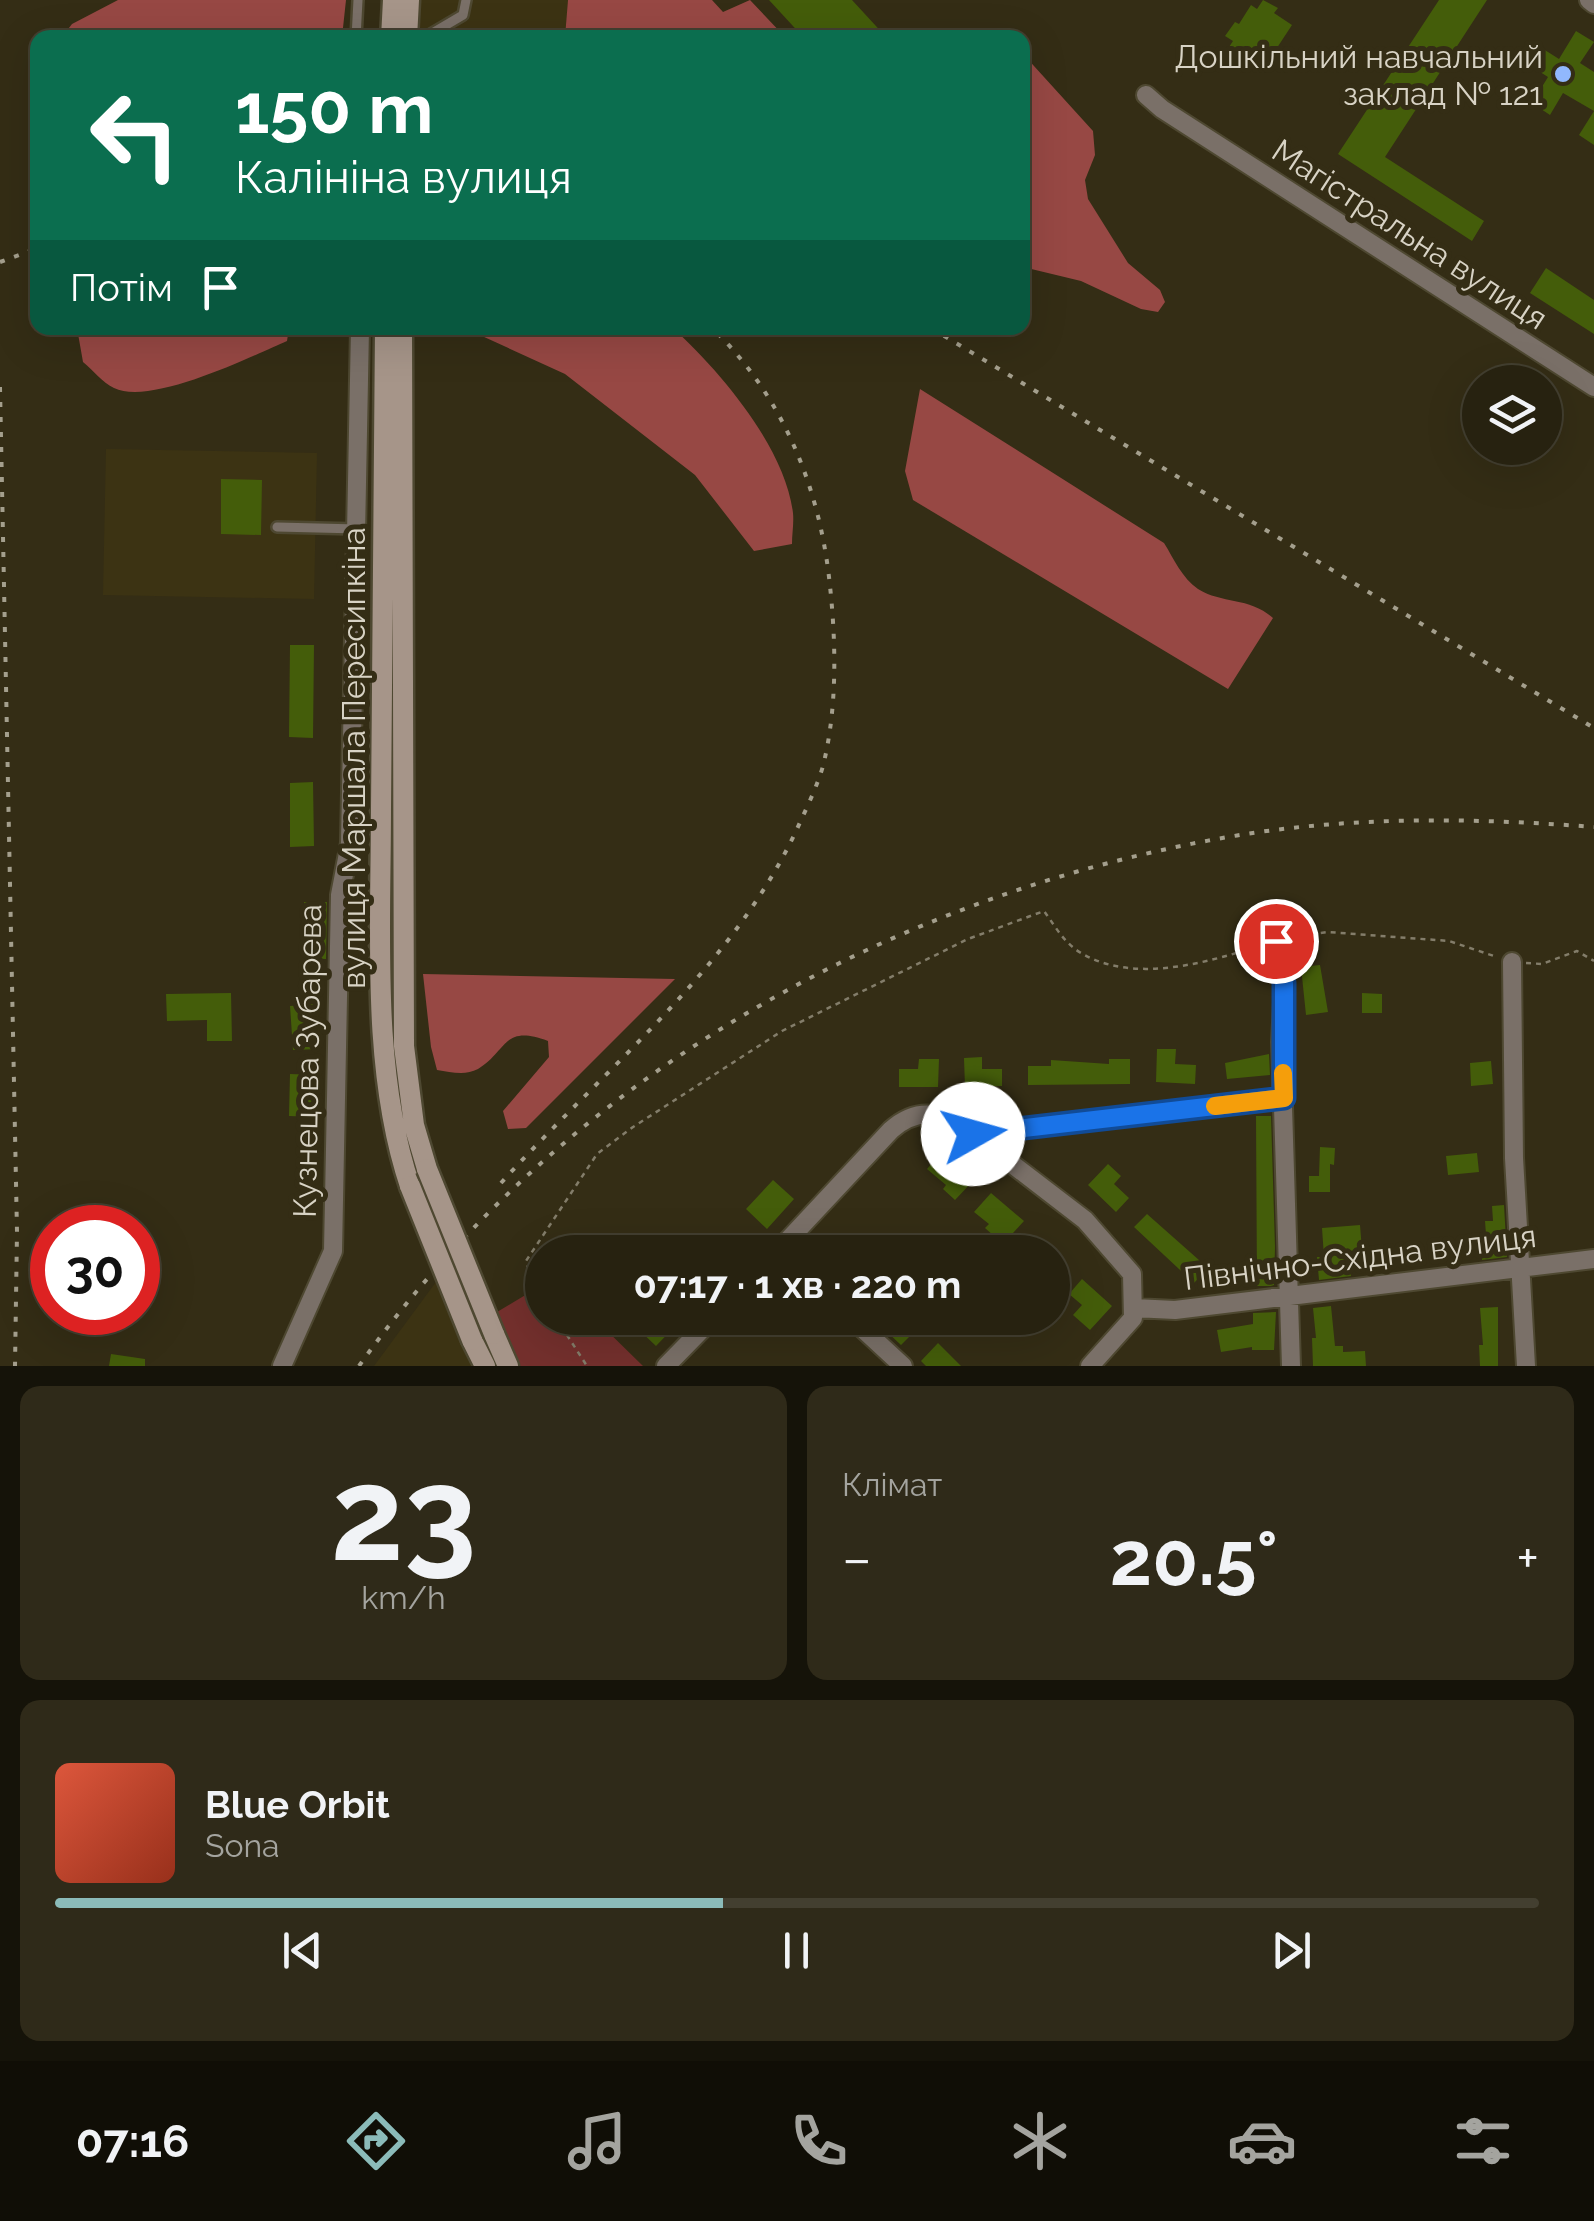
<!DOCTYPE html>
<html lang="uk">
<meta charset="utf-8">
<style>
body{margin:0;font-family:Raleway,sans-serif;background:#2f2a19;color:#f1f3f6;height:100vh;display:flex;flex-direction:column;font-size:38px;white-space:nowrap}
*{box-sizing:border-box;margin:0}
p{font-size:32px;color:#a4a49f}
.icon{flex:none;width:55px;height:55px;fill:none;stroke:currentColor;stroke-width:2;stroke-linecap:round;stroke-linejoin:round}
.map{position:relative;height:1366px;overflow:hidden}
.side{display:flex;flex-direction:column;gap:20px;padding:20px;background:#151309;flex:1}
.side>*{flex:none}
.top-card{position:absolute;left:30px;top:30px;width:1000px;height:305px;border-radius:20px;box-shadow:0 10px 40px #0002,0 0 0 2px #433f30;background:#0b6e4f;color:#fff;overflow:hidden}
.buttons{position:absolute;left:1462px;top:365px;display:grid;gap:20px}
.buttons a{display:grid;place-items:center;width:100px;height:100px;border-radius:50%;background:#272210;box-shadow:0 10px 40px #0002,0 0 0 2px #433f30;font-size:50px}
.speed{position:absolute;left:30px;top:1205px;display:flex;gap:20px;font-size:50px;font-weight:700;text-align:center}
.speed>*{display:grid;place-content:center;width:130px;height:130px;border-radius:50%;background:#272210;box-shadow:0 10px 40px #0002,0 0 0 2px #433f30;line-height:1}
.speed .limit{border:15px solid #d22;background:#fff;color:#111}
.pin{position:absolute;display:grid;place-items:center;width:85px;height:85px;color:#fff;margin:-42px;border:5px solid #fff;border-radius:50%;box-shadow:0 2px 10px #0007}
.me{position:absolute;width:110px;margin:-55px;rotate:83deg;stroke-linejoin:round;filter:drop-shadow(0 0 8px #0008)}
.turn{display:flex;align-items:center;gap:35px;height:210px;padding:0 40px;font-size:45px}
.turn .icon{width:130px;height:130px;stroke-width:2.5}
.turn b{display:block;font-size:70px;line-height:85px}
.then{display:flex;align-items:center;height:95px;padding:0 40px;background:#0003;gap:20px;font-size:38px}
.big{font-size:75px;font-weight:700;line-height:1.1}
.side .card{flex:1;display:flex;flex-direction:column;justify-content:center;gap:15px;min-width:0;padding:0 35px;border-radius:20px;background:#2f2a19}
.side .dial{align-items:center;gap:0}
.dial b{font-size:130px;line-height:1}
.song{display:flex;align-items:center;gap:30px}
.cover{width:120px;height:120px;border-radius:15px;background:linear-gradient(135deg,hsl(10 70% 55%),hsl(10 70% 35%))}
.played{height:10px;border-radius:5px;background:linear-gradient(90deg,#8bbbb9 45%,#433f30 45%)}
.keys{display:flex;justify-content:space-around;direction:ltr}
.heat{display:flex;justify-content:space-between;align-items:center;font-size:55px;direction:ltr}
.side .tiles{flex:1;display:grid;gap:20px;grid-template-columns:1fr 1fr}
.card:last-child{grid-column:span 2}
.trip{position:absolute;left:525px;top:1235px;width:545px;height:100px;border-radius:50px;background:#272210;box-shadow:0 10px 40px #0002,0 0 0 2px #433f30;font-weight:700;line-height:100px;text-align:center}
.menu{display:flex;height:160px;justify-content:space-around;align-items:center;background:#100e06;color:#a4a49f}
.menu .icon{width:70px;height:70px}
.menu .active{color:#8bbbb9}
.menu b{font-size:45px;color:#f1f3f6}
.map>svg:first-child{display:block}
.built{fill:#3c3313}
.green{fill:#74302d}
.forest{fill:#974844}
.building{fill:#445d0a}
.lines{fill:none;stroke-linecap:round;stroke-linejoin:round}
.service-casing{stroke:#4e4831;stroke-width:14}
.minor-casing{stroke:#4e4831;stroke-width:22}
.secondary-casing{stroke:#4e4831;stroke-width:25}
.path{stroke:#837d6a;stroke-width:2.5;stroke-dasharray:5 5;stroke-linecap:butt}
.service{stroke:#7a7068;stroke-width:9}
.minor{stroke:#7a7068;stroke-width:18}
.secondary{stroke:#a69589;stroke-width:20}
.rail{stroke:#a49f8d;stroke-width:4;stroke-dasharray:5 10;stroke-linecap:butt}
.secondary-bridge-casing{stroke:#4e4831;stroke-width:25;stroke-linecap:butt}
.secondary-bridge{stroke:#a69589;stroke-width:20}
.route-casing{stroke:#114b97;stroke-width:25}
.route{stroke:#1a73e8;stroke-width:18}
.slow{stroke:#f59e0b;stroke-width:18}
.poi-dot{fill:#91b8fd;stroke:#342d15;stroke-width:4}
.labels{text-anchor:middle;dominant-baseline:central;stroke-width:10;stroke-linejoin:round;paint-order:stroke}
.poi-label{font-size:32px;fill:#d8d3c5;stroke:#342d15;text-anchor:end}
.street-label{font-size:32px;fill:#d8d3c5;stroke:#342d15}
</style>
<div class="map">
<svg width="1594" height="1366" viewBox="0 0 1594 1366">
<rect width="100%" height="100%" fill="#342d15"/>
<path class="built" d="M421,0H568L565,37L419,38Z
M106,449L317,453L314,599L103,595Z
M436,1282L474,1366H374Z"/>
<path class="green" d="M542,1285V1318H594L643,1366H519L497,1312Z"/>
<path class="forest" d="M118,0H346L342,37H62L72,24Z
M568,0H712L723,12L750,0L785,37H565Z
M1024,55L1093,131L1095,155L1085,180L1088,199L1128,263L1160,290L1165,302L1158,312L1141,309L1081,281L1023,267Z
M77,328H289L287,341C250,357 151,406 114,388C103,383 93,370 83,362Z
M431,328H673C720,371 785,447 793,513C794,523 792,534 792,544L754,551L695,475L565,374L482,336Z
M920,389L1164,543C1174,559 1182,578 1198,589C1222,604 1250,597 1273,618L1228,689L913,500L905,471Z
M423,974L675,979L526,1128L508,1129L503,1111L549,1057L548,1041C502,1024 508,1051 478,1069C465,1076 451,1072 437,1070L431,1047Z"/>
<path class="building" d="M769,0H852L887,38H804Z
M1263,0L1278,8L1274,13L1292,25L1267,63L1260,58L1253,67L1227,50L1233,41L1225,36L1235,22L1239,24L1251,5L1257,9Z
M1439,0H1487L1385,157L1484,221L1472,241L1338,154Z
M1576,31L1594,42L1580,63L1594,72V145L1579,135L1594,111L1563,93L1550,115L1532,103L1548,77L1526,63L1537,45L1559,59Z
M1546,268L1594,300V334L1530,293Z
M221,479L262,480L261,535L221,534Z
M290,645H314L313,738L289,737Z
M313,782L314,846L290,847V783Z
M304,902H327L326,959L303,958Z
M1320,965L1328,1012L1306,1015L1301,967Z
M231,993L232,1041H207V1020L167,1021L166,994Z
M1362,993L1382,994V1013H1362Z
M317,1004L320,1049L293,1050L290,1006Z
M1157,1049H1176L1175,1064L1196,1065L1195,1084L1156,1082Z
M1269,1054L1270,1075L1227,1079L1225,1063Z
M982,1057V1069H1002V1086L965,1087L964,1058Z
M919,1059H939L938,1087H899V1069H918Z
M1109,1059H1130V1084L1028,1085V1066H1051V1060L1109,1064Z
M1491,1061L1493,1084L1471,1086L1470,1063Z
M290,1074L316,1075L315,1117L289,1116Z
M1256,1116H1271L1275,1247L1274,1285L1271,1286H1257Z
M1320,1147L1335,1148L1334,1165L1330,1164V1192H1309V1176H1319Z
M942,1151L974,1180L955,1200L943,1189L946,1185L927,1169Z
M1477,1153L1479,1172L1448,1175L1446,1156Z
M1108,1164L1121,1176L1114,1184L1129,1198L1116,1212L1088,1185Z
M773,1180L794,1199L767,1229L746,1209Z
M991,1193L1024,1221L1003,1244L985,1228L989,1224L974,1212Z
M1504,1205L1507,1257L1482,1260L1481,1248H1487L1485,1221H1493L1492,1206Z
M1147,1214L1208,1268L1194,1283L1134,1227Z
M1360,1225L1362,1250L1349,1251L1351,1276L1319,1280L1317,1257H1324L1322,1228Z
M1038,1238L1067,1263L1052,1280V1252H1025Z
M1082,1279L1112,1306L1090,1330L1073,1315L1082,1305L1069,1294Z
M1331,1306L1335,1346H1343V1352L1365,1351L1366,1366H1313L1312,1338H1316L1313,1308Z
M1498,1307V1366H1480L1479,1345H1483L1480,1308Z
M1276,1312L1274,1350H1252V1347L1221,1352L1217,1330L1253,1324V1313Z
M647,1318H683L656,1346L637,1328Z
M872,1318H904L916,1330L901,1345Z
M938,1343L961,1366H926L921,1361Z
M111,1354L145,1359V1366H109Z"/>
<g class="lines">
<defs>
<path id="service" d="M356,38L358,0
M424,38L463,15L466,0
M277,527L358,529"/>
<path id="minor" d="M1589,0L1594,4
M1146,95L1162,109L1594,387
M1276,941L1284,983L1281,1042L1291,1366
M1512,962L1514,1158L1526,1366
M973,1134L1085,1220L1132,1274L1133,1318L1090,1366
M777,1252L891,1130C919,1105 945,1113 973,1134L1284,1098
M1134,1308L1175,1310L1594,1259
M851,1318L903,1366
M282,1366L333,1251L340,895L350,843L360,328
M666,1366L713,1318"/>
<path id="secondary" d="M391,38L393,0
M407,38L409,0
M385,328C383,488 382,648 381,808C381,929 371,1071 410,1186
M402,328L404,1046L414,1125L427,1169
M494,1334L508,1366
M472,1340L485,1366"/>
</defs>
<use href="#service" class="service-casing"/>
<use href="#minor" class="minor-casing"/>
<use href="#secondary" class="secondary-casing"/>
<path class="path" d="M1291,937L1328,932L1449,941L1494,956
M1526,963L1542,964L1577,951L1594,961
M542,1297L530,1275L526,1261L597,1154L633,1127L782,1031L968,939L1044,911C1055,926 1064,943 1081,953C1133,984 1206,963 1259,946
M556,1318L587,1366"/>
<use href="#service" class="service"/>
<use href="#minor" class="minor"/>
<use href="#secondary" class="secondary"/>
<path class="rail" d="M0,262L38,248
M931,328L1594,728
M0,387L17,1232L15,1366
M501,1183C604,1069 731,970 797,829C806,809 817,787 823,766C838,706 836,638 829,577C818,483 781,394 712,328
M359,1366C564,1077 893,892 1240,835C1356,816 1478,818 1594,827"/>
<defs>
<path id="secondary-bridge" d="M427,1169L494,1334
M410,1186L472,1340"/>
</defs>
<use href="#secondary-bridge" class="secondary-bridge-casing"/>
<use href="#secondary-bridge" class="secondary-bridge"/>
</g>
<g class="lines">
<defs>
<path id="route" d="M973,1134L1284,1098V983L1276,941"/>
</defs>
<use href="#route" class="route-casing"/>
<use href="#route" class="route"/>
<path class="slow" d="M1215,1106L1284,1098L1283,1073"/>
</g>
<circle class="poi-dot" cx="1563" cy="74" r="10"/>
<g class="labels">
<g class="poi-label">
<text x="1543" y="56">Дошкільний навчальний<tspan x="1543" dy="37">заклад № 121</tspan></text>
</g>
<g class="street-label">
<text transform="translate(1410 234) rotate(33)">Магістральна вулиця</text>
<text transform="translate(353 758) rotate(-90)">вулиця Маршала Пересипкіна</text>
<text transform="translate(307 1061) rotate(-89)">Кузнецова Зубарева</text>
<text transform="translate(1360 1257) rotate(-7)">Північно-Східна вулиця</text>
</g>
</g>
</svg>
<div class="buttons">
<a><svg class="icon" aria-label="layers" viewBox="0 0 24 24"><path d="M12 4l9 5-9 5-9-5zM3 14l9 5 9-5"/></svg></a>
</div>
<div class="speed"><div class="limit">30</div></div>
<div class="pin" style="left:1276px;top:941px;background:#d93025"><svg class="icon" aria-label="arrive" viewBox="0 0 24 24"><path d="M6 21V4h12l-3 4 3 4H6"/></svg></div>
<svg class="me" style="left:973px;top:1134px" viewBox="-20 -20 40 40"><circle r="19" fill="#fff"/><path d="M0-13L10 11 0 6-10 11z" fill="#1a73e8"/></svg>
<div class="trip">07:17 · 1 хв · 220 m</div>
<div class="top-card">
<div class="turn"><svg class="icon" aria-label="left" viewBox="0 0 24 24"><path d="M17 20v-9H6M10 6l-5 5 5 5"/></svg><div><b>150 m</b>Калініна вулиця</div></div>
<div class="then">Потім<svg class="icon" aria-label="arrive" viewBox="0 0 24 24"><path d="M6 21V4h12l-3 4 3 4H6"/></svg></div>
</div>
</div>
<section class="side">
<div class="tiles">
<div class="card dial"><b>23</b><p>km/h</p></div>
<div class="card"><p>Клімат</p>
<div class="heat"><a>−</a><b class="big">20.5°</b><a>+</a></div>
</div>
<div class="card">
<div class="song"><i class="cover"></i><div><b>Blue Orbit</b><p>Sona</p></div></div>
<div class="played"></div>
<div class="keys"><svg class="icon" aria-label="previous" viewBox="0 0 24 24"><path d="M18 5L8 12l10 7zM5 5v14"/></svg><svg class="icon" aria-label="pause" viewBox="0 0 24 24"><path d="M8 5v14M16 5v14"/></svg><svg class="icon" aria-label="next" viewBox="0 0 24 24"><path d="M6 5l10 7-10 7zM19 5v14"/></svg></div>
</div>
</div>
</section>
<nav class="menu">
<b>07:16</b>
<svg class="icon active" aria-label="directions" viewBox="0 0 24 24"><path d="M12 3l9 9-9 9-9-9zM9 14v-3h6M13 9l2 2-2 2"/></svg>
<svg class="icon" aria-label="music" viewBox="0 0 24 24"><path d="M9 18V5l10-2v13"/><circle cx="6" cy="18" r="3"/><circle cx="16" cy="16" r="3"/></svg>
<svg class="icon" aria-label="phone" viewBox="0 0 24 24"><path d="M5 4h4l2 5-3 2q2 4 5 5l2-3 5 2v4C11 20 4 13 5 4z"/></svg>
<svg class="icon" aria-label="climate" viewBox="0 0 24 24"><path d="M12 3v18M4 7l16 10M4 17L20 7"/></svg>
<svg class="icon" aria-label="car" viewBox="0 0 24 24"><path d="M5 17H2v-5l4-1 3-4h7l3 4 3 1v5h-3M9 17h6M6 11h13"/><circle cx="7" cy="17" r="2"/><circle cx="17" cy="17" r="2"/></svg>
<svg class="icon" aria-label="filters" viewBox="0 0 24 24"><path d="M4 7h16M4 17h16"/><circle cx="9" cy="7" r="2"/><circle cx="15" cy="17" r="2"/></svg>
</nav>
